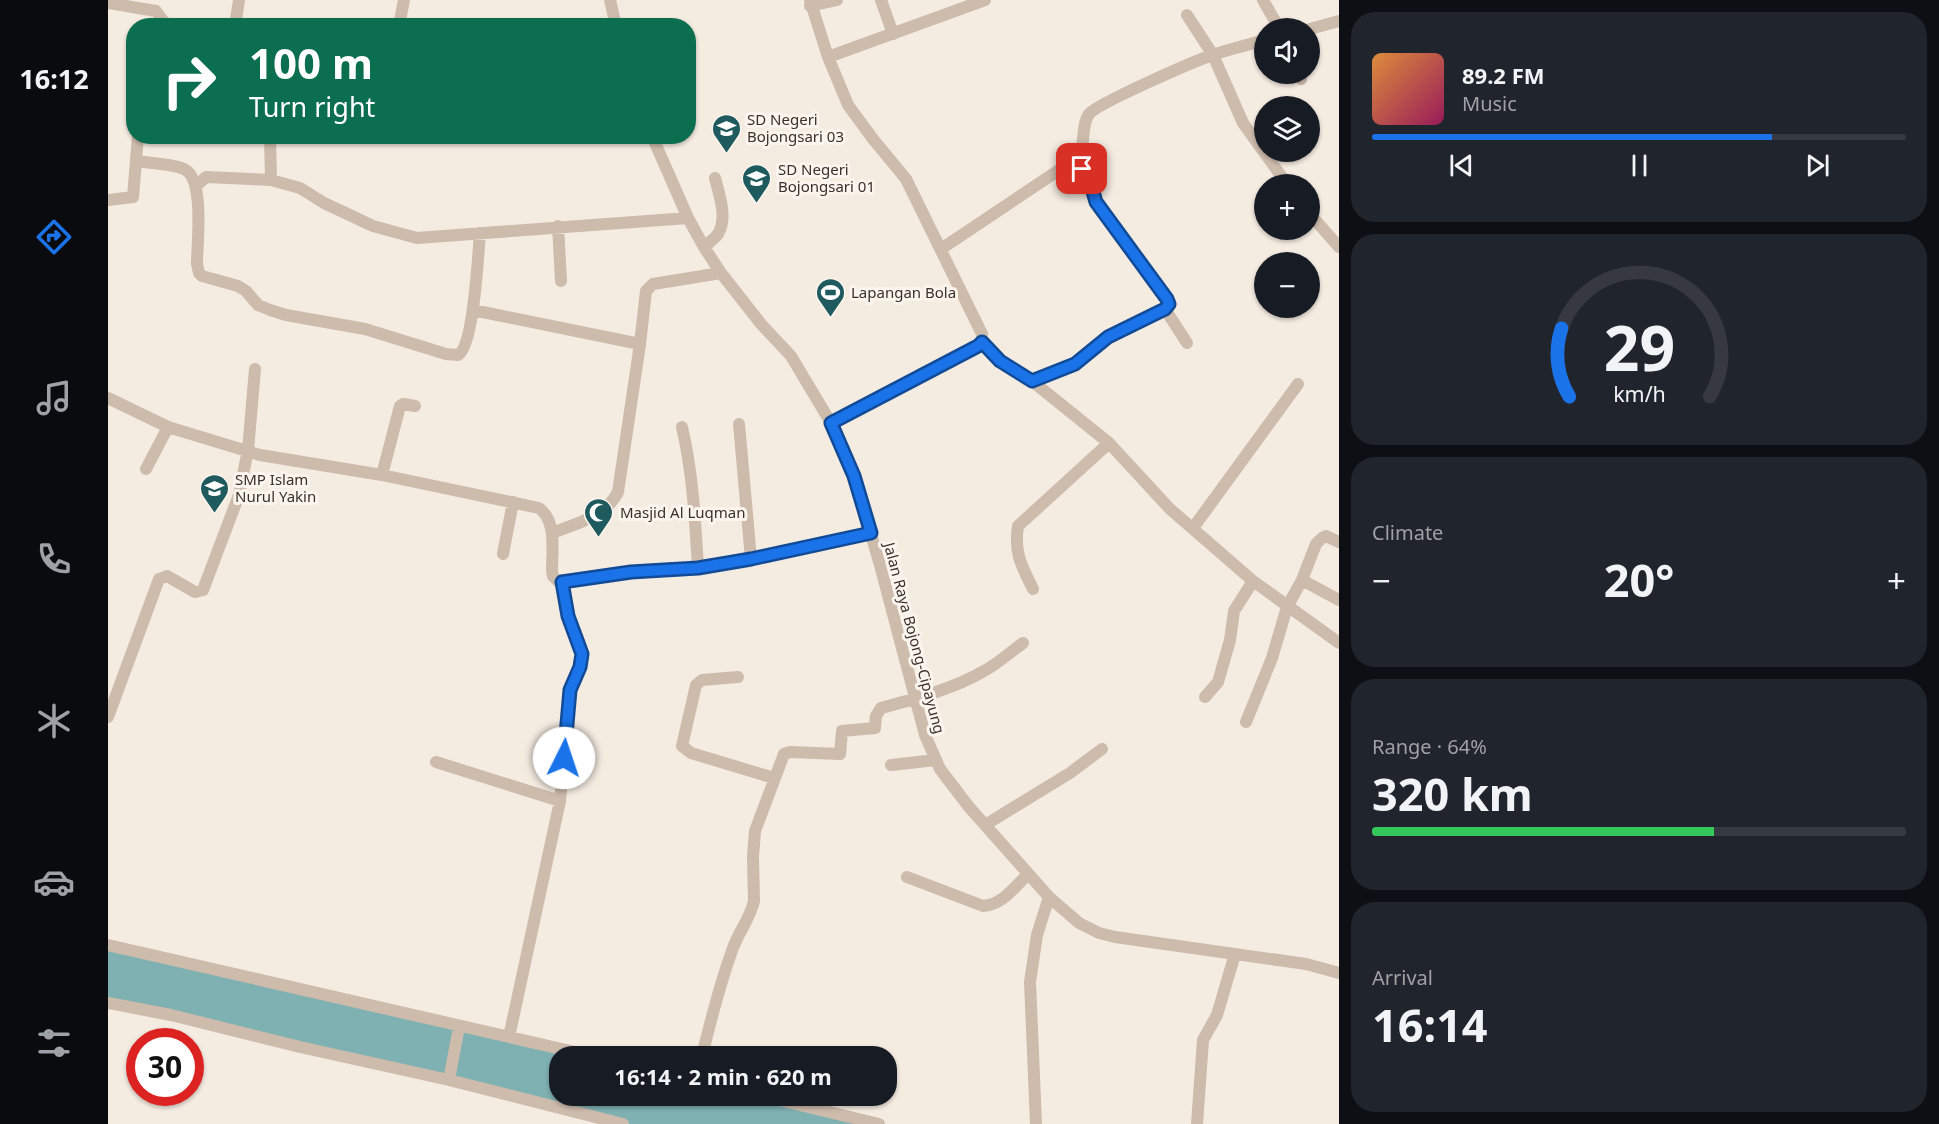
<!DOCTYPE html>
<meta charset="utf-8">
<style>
body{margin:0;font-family:"Noto Sans",sans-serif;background:#20242c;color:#f1f3f6;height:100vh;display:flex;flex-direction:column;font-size:22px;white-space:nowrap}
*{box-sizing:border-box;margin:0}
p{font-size:20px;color:#9ea1a6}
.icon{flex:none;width:33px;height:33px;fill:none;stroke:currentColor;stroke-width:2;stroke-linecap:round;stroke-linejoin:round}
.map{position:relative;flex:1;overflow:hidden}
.drawer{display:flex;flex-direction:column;gap:12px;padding:12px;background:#0d0f14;width:600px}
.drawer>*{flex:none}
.guide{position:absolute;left:18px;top:18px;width:570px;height:126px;border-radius:24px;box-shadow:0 2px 4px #0004;background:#0b6e4f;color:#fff;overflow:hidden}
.controls{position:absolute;left:1146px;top:18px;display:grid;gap:12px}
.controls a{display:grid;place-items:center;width:66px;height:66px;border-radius:50%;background:#171b24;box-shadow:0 2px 4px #0004;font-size:30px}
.speed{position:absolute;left:18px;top:1028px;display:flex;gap:12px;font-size:30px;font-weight:700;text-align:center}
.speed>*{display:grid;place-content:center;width:78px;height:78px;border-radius:50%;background:#171b24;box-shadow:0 2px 4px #0004;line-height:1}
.speed .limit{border:9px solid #d22;background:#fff;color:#111}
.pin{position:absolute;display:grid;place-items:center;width:51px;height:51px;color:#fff;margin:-26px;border-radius:12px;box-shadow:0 3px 9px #0006}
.me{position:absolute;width:66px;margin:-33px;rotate:4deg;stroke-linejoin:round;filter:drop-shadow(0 0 4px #0008)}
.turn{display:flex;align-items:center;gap:21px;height:126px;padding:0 24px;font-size:27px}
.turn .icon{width:78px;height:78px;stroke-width:2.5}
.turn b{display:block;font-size:42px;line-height:51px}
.big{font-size:45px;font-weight:700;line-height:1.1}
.drawer .card{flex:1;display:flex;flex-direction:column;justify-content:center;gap:9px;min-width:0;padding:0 21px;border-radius:24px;background:#20242c}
.drawer .dial{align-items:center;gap:0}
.dial svg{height:156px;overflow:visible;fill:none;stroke:#363941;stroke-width:7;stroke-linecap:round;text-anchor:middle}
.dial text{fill:#f1f3f6;stroke:none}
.song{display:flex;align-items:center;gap:18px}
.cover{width:72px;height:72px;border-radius:9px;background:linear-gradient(135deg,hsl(30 70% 55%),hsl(330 70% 35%))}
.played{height:6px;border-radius:3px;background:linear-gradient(90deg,#1a73e8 75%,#363941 75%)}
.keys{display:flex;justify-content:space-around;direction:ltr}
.heat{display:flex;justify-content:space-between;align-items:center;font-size:33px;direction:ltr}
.charge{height:9px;border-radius:4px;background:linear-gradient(90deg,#34c759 64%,#363941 0)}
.trip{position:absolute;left:441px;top:1046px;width:348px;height:60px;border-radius:24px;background:#171b24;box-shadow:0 2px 4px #0004;font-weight:700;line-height:60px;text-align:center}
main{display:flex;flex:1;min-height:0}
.tab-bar{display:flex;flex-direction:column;width:108px;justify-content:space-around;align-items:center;background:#090b0e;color:#9ea1a6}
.tab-bar .icon{width:42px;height:42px}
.tab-bar .current{color:#1a73e8}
.tab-bar b{font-size:27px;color:#f1f3f6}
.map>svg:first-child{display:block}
.water{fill:#7fb0b2}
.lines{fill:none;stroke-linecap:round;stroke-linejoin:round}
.minor{stroke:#cdbbac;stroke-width:12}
.route-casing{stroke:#114b97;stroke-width:15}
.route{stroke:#1a73e8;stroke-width:10}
.labels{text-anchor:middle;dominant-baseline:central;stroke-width:6;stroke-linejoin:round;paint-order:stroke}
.poi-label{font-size:15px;fill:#3b302b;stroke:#fbf5ee;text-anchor:start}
.street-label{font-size:15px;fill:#3b302b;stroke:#fbf5ee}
</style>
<main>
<nav class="tab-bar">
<b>16:12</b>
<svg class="icon current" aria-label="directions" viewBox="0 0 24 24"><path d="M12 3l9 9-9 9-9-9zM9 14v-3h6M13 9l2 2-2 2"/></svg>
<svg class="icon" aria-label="music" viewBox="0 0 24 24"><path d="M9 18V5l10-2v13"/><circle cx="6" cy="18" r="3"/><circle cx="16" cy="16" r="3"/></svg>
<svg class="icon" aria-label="phone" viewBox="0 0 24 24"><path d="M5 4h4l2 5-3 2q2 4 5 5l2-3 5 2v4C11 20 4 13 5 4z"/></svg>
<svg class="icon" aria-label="climate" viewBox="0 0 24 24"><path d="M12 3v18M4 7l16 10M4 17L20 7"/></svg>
<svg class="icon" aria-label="car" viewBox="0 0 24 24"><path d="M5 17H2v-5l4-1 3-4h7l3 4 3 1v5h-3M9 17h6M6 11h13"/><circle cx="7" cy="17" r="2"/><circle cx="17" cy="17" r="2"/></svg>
<svg class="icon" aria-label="filters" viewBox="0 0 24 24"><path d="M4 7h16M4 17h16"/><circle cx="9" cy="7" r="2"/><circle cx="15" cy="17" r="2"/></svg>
</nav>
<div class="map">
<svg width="1231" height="1124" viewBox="0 0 1231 1124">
<rect width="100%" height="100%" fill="#f4ebe1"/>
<path class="water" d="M0,945L484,1056H452V1095H650L772,1124H514L0,1001Z"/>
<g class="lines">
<path class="minor" d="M502,0L508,26
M702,0L720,57L740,105L765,139L798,179L874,334V342L870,346L723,423
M773,0L785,34
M1155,0L1171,28
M0,3L48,11L59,26
M702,6L729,0
M1079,15L1105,55L1135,123L1179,184
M127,26L131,0
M291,26L296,0
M1202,29L1231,21
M720,57L877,0
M1190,74L1193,79
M162,136L163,180L192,188L216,203L265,226L309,238L580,218
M544,136L580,218L596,247L613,273L653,324L683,356L723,423L746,476L772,565L817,735L832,769L861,807L941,897L971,923L991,933L1007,937L1198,964L1231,973
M29,161C41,163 66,164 76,169C97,178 89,243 89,264L91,273L94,276L130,286L138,291L150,305L162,310L178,315L257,329L338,354L350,355C366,346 370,254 372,233
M88,186L98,177L163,180
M0,200L25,197L30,136
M1202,214L1231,247
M450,226L453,281
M596,247C601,243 606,239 610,234C620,218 611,194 607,178
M833,249L969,158C979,145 972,127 981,114C990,103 1089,60 1107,54C1123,49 1140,45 1156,40
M1057,309L1079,343
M365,310L532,344L538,291L545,284L613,273
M874,342L892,361L924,381L1001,443L1062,509L1145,581L1231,643
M924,381L967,364L1001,337L1057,309L1061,304L1059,299L988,202L981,179L974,169
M0,398L60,427L152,455L274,475L431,508C449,521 444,551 444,571L445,576L450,581L523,572L590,568L643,559L763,533
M631,424L643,559
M574,427C585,474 587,520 590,568
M38,469L60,427
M274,475L292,406L295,404L307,406
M1085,528L1190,384
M444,533C468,524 498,516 510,492L532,344
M395,554L405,502
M1194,580L1231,600
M925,589C913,565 906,553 910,526L1001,443
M630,677L594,680L588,685L574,746L583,753L666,778
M1097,697L1110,682L1122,640L1126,611L1145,581
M0,717L51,579L59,576L87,592L95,590L131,495L140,450L147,369
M1138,722L1164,658L1179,607L1194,580L1208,544L1214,538L1218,536L1231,542
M328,762L452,801
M783,765L828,760
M877,825L962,773L994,749
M799,877L875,906C894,905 907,887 920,874
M0,945L484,1056
M0,1003L63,1015L192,1047L341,1080L515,1124
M401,1037L452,801L462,690L474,661L473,646L457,607L454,582
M594,1056C603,1019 612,983 625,948C631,931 642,919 646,901L645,857L647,831L676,754L682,752L732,754L734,731L767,728L768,716L773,708C807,699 845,689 876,671C890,664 902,652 915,643
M341,1080L351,1027
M651,1095L771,1124
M928,1124L922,982L929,935L941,897
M1089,1124L1095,1040L1109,1015L1127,954"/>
</g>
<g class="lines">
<defs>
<path id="route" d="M456,758L462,690L472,667L474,654L460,616L454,582L523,572L590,568L643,559L763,533L746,476L723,423L870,346L874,342L892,361L924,381L967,364L1000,337L1057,309L1061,304L1059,299L988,202L981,178L974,169"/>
</defs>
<use href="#route" class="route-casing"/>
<use href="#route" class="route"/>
</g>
<defs>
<symbol id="school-pin" viewBox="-11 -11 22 30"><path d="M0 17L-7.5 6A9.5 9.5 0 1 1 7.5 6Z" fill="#1f5a5e" stroke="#fbf5ee"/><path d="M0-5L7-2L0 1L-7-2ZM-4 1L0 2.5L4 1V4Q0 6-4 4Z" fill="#fff"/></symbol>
<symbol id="stadium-pin" viewBox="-11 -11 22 30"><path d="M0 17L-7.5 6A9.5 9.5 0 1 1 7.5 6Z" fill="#1f5a5e" stroke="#fbf5ee"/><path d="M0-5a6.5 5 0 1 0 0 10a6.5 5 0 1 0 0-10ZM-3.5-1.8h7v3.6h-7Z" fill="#fff"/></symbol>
<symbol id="mosque-pin" viewBox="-11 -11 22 30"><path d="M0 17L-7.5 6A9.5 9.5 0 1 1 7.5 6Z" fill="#1f5a5e" stroke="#fbf5ee"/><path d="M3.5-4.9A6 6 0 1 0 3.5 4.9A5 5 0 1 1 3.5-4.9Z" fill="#fff"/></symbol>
</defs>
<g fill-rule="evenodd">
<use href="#school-pin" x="602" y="112" width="33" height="45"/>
<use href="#school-pin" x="632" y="162" width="33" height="45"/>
<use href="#stadium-pin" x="706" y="276" width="33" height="45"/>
<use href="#school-pin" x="90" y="472" width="33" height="45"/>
<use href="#mosque-pin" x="474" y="496" width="33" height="45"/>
</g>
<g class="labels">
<g class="poi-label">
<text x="639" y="119">SD Negeri<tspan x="639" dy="17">Bojongsari 03</tspan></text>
<text x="670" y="169">SD Negeri<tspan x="670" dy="17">Bojongsari 01</tspan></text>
<text x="743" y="292">Lapangan Bola</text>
<text x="127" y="479">SMP Islam<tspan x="127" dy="17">Nurul Yakin</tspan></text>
<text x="512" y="512">Masjid Al Luqman</text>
</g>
<g class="street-label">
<text transform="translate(807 638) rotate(75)">Jalan Raya Bojong-Cipayung</text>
</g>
</g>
</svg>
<div class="controls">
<a><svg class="icon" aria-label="sound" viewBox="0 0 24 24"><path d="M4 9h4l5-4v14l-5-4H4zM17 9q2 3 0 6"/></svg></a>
<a><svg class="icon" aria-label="layers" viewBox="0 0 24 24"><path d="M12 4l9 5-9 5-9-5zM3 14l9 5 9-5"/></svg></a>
<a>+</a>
<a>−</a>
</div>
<div class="speed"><div class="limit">30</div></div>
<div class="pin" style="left:974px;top:169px;background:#d93025"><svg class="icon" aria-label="arrive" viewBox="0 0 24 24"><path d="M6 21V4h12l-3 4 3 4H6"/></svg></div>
<svg class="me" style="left:456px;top:758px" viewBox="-20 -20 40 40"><circle r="19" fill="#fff"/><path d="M0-13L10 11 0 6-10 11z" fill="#1a73e8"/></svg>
<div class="trip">16:14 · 2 min · 620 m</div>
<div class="guide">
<div class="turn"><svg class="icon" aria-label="right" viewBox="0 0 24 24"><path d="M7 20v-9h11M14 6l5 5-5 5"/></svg><div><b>100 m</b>Turn right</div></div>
</div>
</div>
<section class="drawer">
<div class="card">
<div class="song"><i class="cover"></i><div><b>89.2 FM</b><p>Music</p></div></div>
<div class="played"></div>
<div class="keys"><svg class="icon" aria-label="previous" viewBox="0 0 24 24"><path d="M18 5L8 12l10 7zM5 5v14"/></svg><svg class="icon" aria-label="pause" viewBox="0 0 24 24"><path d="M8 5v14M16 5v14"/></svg><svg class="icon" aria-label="next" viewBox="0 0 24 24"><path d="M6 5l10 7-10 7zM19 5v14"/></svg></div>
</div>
<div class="card dial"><svg viewBox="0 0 100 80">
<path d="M14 69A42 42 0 1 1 86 69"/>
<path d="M14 69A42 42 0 0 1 10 34" stroke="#1a73e8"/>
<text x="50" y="56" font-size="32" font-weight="700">29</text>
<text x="50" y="72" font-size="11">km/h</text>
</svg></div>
<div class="card"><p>Climate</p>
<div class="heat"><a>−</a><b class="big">20°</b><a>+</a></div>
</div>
<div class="card"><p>Range · 64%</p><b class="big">320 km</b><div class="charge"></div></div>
<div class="card"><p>Arrival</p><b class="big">16:14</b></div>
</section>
</main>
